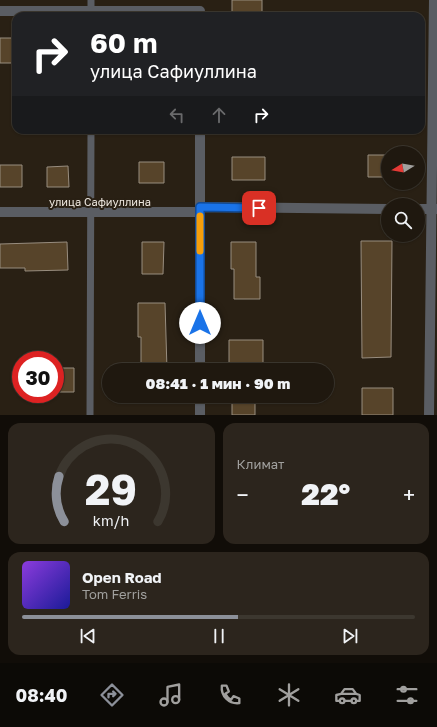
<!DOCTYPE html>
<html lang="ru">
<meta charset="utf-8">
<style>
body{margin:0;font-family:"Golos Text",sans-serif;background:#2c251d;color:#f1f3f6;height:100vh;display:flex;flex-direction:column;font-size:15px;white-space:nowrap}
*{box-sizing:border-box;margin:0}
p{font-size:13px;color:#a1a09e}
.icon{flex:none;width:22px;height:22px;fill:none;stroke:currentColor;stroke-width:2;stroke-linecap:round;stroke-linejoin:round}
.map{position:relative;height:415px;overflow:hidden}
.sheet{display:flex;flex-direction:column;gap:8px;padding:8px;background:#110d08;flex:1}
.sheet>*{flex:none}
.banner{position:absolute;left:12px;top:12px;width:413px;height:122px;border-radius:12px;box-shadow:0 1px 3px #0004,0 0 0 1px #3c372f;background:#202124;color:#fff;overflow:hidden}
.needle{width:26px;rotate:259deg}
.controls{position:absolute;left:381px;top:146px;display:grid;gap:8px}
.controls a{display:grid;place-items:center;width:44px;height:44px;border-radius:50%;background:#1f180f;box-shadow:0 1px 3px #0004,0 0 0 1px #3c372f;font-size:20px}
.speed{position:absolute;left:12px;top:351px;display:flex;gap:8px;font-size:20px;font-weight:700;text-align:center}
.speed>*{display:grid;place-content:center;width:52px;height:52px;border-radius:50%;background:#1f180f;box-shadow:0 1px 3px #0004,0 0 0 1px #3c372f;line-height:1}
.speed .limit{border:6px solid #d22;background:#fff;color:#111}
.pin{position:absolute;display:grid;place-items:center;width:34px;height:34px;color:#fff;margin:-17px;border-radius:8px;box-shadow:0 2px 6px #0006}
.me{position:absolute;width:44px;margin:-22px;rotate:0deg;stroke-linejoin:round;filter:drop-shadow(0 0 3px #0008)}
.turn{display:flex;align-items:center;gap:14px;height:84px;padding:0 12px;font-size:18px}
.turn .icon{width:52px;height:52px;stroke-width:2.5}
.turn b{display:block;font-size:28px;line-height:34px}
.lanes{display:flex;align-items:center;height:38px;padding:0 12px;background:#0003;justify-content:center;gap:20px;direction:ltr}
.lanes .off{opacity:.35}
.big{font-size:30px;font-weight:800;line-height:1.1}
.sheet .widget{flex:1;display:flex;flex-direction:column;justify-content:center;gap:6px;min-width:0;padding:0 14px;border-radius:12px;background:#2c251d}
.sheet .dial{align-items:center;gap:0}
.dial svg{height:104px;overflow:visible;fill:none;stroke:#3c372f;stroke-width:7;stroke-linecap:round;text-anchor:middle}
.dial text{fill:#f1f3f6;stroke:none}
.song{display:flex;align-items:center;gap:12px}
.cover{width:48px;height:48px;border-radius:6px;background:linear-gradient(135deg,hsl(270 70% 55%),hsl(240 70% 35%))}
.played{height:4px;border-radius:2px;background:linear-gradient(90deg,#8c9099 55%,#3c372f 55%)}
.keys{display:flex;justify-content:space-around;direction:ltr}
.heat{display:flex;justify-content:space-between;align-items:center;font-size:22px;direction:ltr}
.sheet .tiles{flex:1;display:grid;gap:8px;grid-template-columns:1fr 1fr}
.widget:last-child{grid-column:span 2}
.trip{position:absolute;left:102px;top:363px;width:232px;height:40px;border-radius:20px;background:#1f180f;box-shadow:0 1px 3px #0004,0 0 0 1px #3c372f;font-weight:800;line-height:40px;text-align:center}
.menu{display:flex;height:64px;justify-content:space-around;align-items:center;background:#0c0a06;color:#a1a09e}
.menu .icon{width:28px;height:28px}
.menu .active{color:#8c9099}
.menu b{font-size:18px;color:#f1f3f6}
.map>svg:first-child{display:block}
.building{fill:#57442a;stroke:#988d7f}
.lines{fill:none;stroke-linecap:round;stroke-linejoin:round}
.service{stroke:#5a5d63;stroke-width:7}
.minor{stroke:#5a5d63;stroke-width:10}
.route-casing{stroke:#114b97;stroke-width:10}
.route{stroke:#1a73e8;stroke-width:7}
.slow{stroke:#f59e0b;stroke-width:7}
.labels{text-anchor:middle;dominant-baseline:central;stroke-width:4;stroke-linejoin:round;paint-order:stroke}
.street-label{font-size:11px;fill:#ede7df;stroke:#292014}
</style>
<div class="map">
<svg width="437" height="415" viewBox="0 0 437 415">
<rect width="100%" height="100%" fill="#292014"/>
<path class="building" d="M232,0H262V16H232Z
M0,38H16V63H0Z
M368,155H388V177H368Z
M232,157H265V180H232Z
M139,162H164V183H139Z
M0,165H22V187H0Z
M68,166L69,187H47V167Z
M361,241H392L391,357L362,358Z
M67,242L68,270L25,271V268H0V244Z
M142,242H164L163,274H142Z
M231,242H256V277H260V299H234V269H231Z
M138,303H165L167,370H141V337H138Z
M229,340H263V366H229Z
M55,368H74V392H55Z
M362,388H393V415H362Z
M232,396H255V415H232Z"/>
<g class="lines">
<path class="service" d="M91,16V0
M90,415L91,130"/>
<path class="minor" d="M0,11H200
M200,130V370
M200,207L388,209
M418,209H437
M0,212H200
M200,396V415
M429,415L434,0"/>
</g>
<g class="lines">
<defs>
<path id="route" d="M200,323V207L259,208"/>
</defs>
<use href="#route" class="route-casing"/>
<use href="#route" class="route"/>
<path class="slow" d="M200,216V251"/>
</g>
<g class="labels">
<g class="street-label">
<text x="100" y="201">улица Сафиуллина</text>
</g>
</g>
</svg>
<div class="controls">
<a><svg class="needle" viewBox="-14 -14 28 28"><path d="M0-13l5 13h-10z" fill="#e53935"/><path d="M0 13l5-13h-10z" fill="#a1a09e"/></svg></a>
<a><svg class="icon" aria-label="search" viewBox="0 0 24 24"><circle cx="10" cy="10" r="6"/><path d="M15 15l6 6"/></svg></a>
</div>
<div class="speed"><div class="limit">30</div></div>
<div class="pin" style="left:259px;top:208px;background:#d93025"><svg class="icon" aria-label="arrive" viewBox="0 0 24 24"><path d="M6 21V4h12l-3 4 3 4H6"/></svg></div>
<svg class="me" style="left:200px;top:323px" viewBox="-20 -20 40 40"><circle r="19" fill="#fff"/><path d="M0-13L10 11 0 6-10 11z" fill="#1a73e8"/></svg>
<div class="trip">08:41 · 1 мин · 90 m</div>
<div class="banner">
<div class="turn"><svg class="icon" aria-label="right" viewBox="0 0 24 24"><path d="M7 20v-9h11M14 6l5 5-5 5"/></svg><div><b>60 m</b>улица Сафиуллина</div></div>
<div class="lanes"><svg class="icon off" aria-label="left" viewBox="0 0 24 24"><path d="M17 20v-9H6M10 6l-5 5 5 5"/></svg><svg class="icon off" aria-label="ahead" viewBox="0 0 24 24"><path d="M12 20V5M6 11l6-6 6 6"/></svg><svg class="icon" aria-label="right" viewBox="0 0 24 24"><path d="M7 20v-9h11M14 6l5 5-5 5"/></svg></div>
</div>
</div>
<section class="sheet">
<div class="tiles">
<div class="widget dial"><svg viewBox="0 0 100 80">
<path d="M14 69A42 42 0 1 1 86 69"/>
<path d="M14 69A42 42 0 0 1 10 34" stroke="#8c9099"/>
<text x="50" y="56" font-size="32" font-weight="700">29</text>
<text x="50" y="72" font-size="11">km/h</text>
</svg></div>
<div class="widget"><p>Климат</p>
<div class="heat"><a>−</a><b class="big">22°</b><a>+</a></div>
</div>
<div class="widget">
<div class="song"><i class="cover"></i><div><b>Open Road</b><p>Tom Ferris</p></div></div>
<div class="played"></div>
<div class="keys"><svg class="icon" aria-label="previous" viewBox="0 0 24 24"><path d="M18 5L8 12l10 7zM5 5v14"/></svg><svg class="icon" aria-label="pause" viewBox="0 0 24 24"><path d="M8 5v14M16 5v14"/></svg><svg class="icon" aria-label="next" viewBox="0 0 24 24"><path d="M6 5l10 7-10 7zM19 5v14"/></svg></div>
</div>
</div>
</section>
<nav class="menu">
<b>08:40</b>
<svg class="icon active" aria-label="directions" viewBox="0 0 24 24"><path d="M12 3l9 9-9 9-9-9zM9 14v-3h6M13 9l2 2-2 2"/></svg>
<svg class="icon" aria-label="music" viewBox="0 0 24 24"><path d="M9 18V5l10-2v13"/><circle cx="6" cy="18" r="3"/><circle cx="16" cy="16" r="3"/></svg>
<svg class="icon" aria-label="phone" viewBox="0 0 24 24"><path d="M5 4h4l2 5-3 2q2 4 5 5l2-3 5 2v4C11 20 4 13 5 4z"/></svg>
<svg class="icon" aria-label="climate" viewBox="0 0 24 24"><path d="M12 3v18M4 7l16 10M4 17L20 7"/></svg>
<svg class="icon" aria-label="car" viewBox="0 0 24 24"><path d="M5 17H2v-5l4-1 3-4h7l3 4 3 1v5h-3M9 17h6M6 11h13"/><circle cx="7" cy="17" r="2"/><circle cx="17" cy="17" r="2"/></svg>
<svg class="icon" aria-label="filters" viewBox="0 0 24 24"><path d="M4 7h16M4 17h16"/><circle cx="9" cy="7" r="2"/><circle cx="15" cy="17" r="2"/></svg>
</nav>
